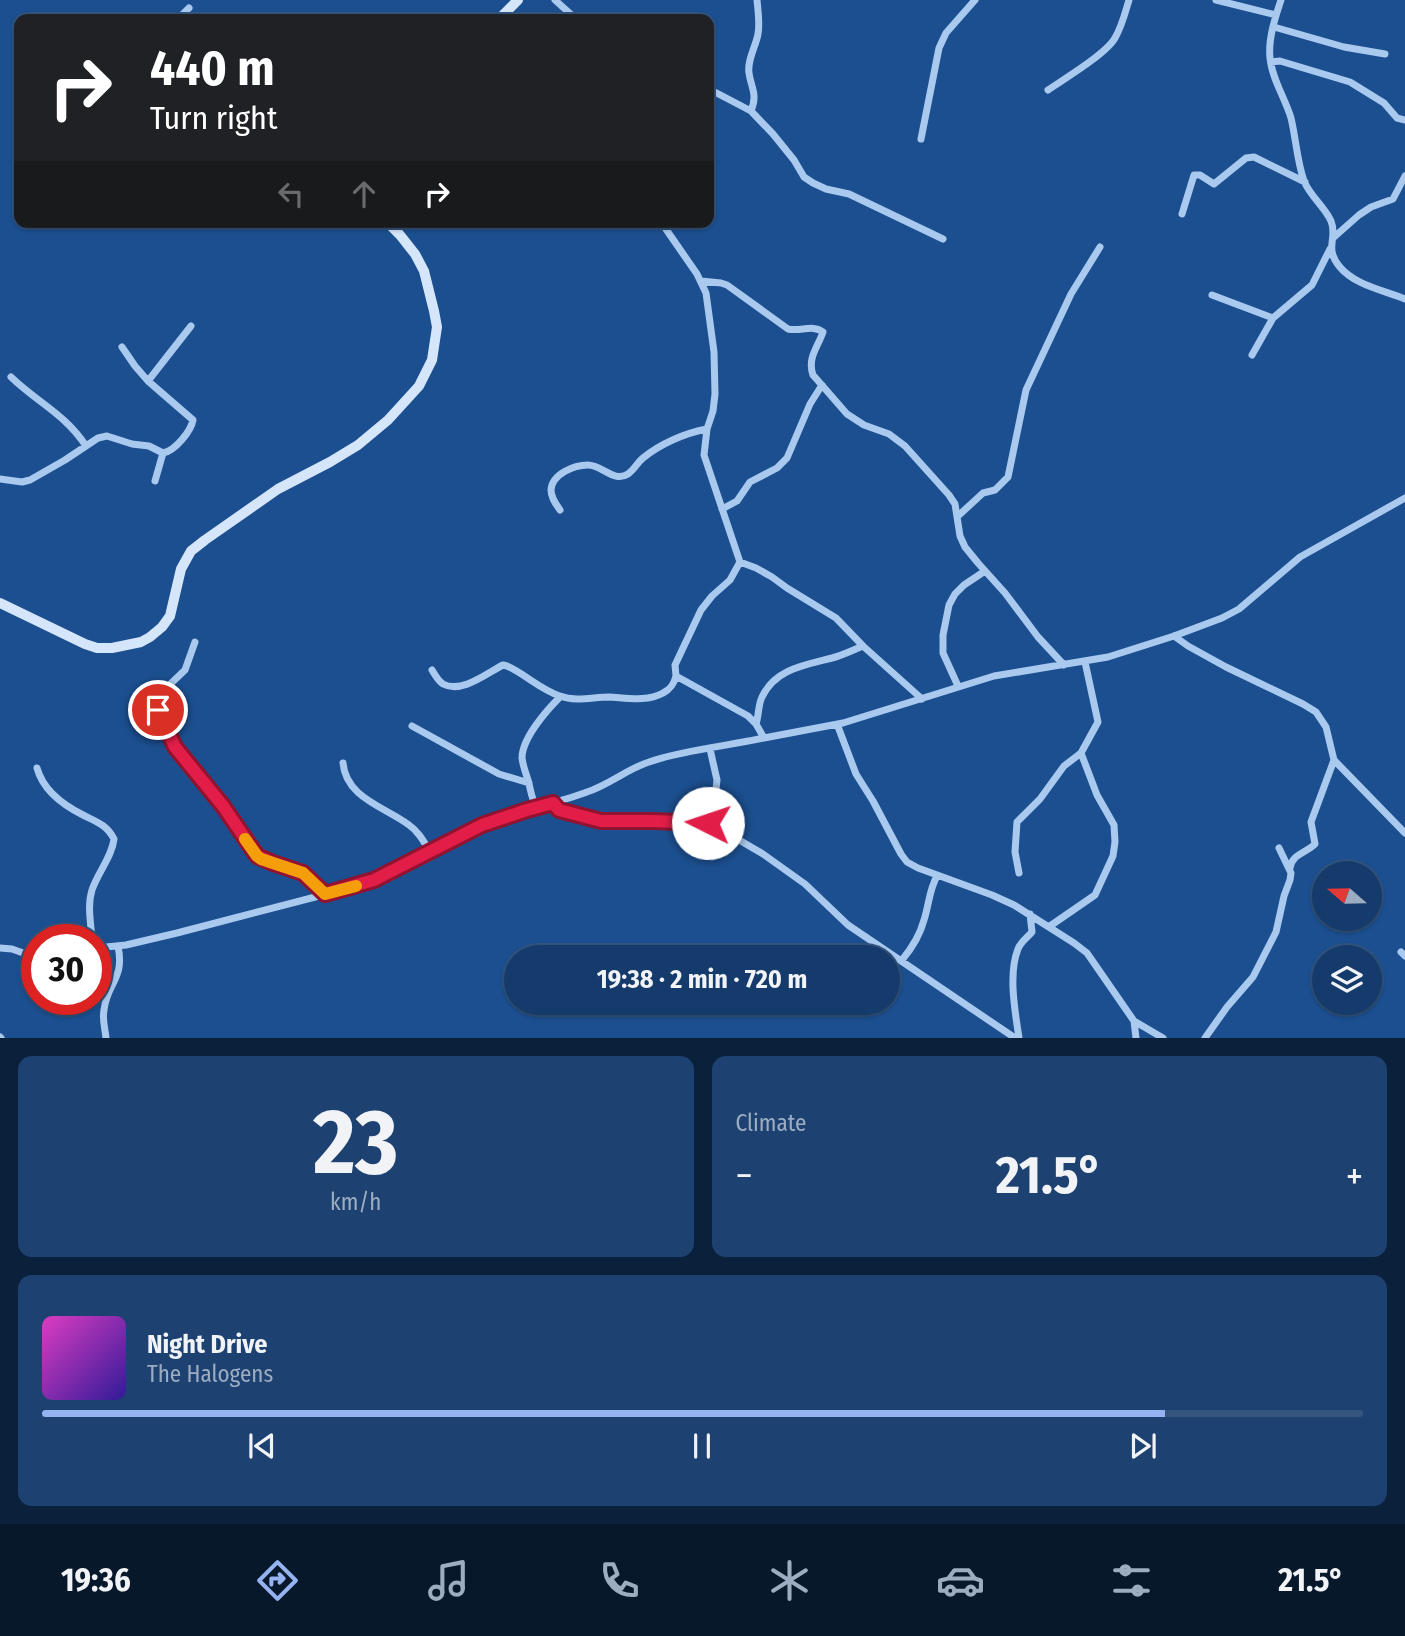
<!DOCTYPE html>
<meta charset="utf-8">
<style>
body{margin:0;font-family:"Fira Sans Condensed",sans-serif;background:#1d4271;color:#f1f3f6;height:100vh;display:flex;flex-direction:column;font-size:26px;white-space:nowrap}
*{box-sizing:border-box;margin:0}
p{font-size:23px;color:#9dadc1}
.icon{flex:none;width:38px;height:38px;fill:none;stroke:currentColor;stroke-width:2;stroke-linecap:round;stroke-linejoin:round}
.map{position:relative;height:1038px;overflow:hidden}
.panel{display:flex;flex-direction:column;gap:18px;padding:18px;background:#0b203b;flex:1}
.panel>*{flex:none}
.guide{position:absolute;left:14px;top:14px;width:700px;height:214px;border-radius:14px;box-shadow:0 2px 5px #0004,0 0 0 2px #33557e;background:#202124;color:#fff;overflow:hidden}
.needle{width:46px;rotate:290deg}
.buttons{position:absolute;left:1312px;top:861px;display:grid;gap:14px}
.buttons a{display:grid;place-items:center;width:70px;height:70px;border-radius:50%;background:#143b6b;box-shadow:0 2px 5px #0004,0 0 0 2px #33557e;font-size:35px}
.speed{position:absolute;left:21px;top:924px;display:flex;gap:14px;font-size:35px;font-weight:700;text-align:center}
.speed>*{display:grid;place-content:center;width:91px;height:91px;border-radius:50%;background:#143b6b;box-shadow:0 2px 5px #0004,0 0 0 2px #33557e;line-height:1}
.speed .limit{border:10px solid #d22;background:#fff;color:#111}
.pin{position:absolute;display:grid;place-items:center;width:60px;height:60px;color:#fff;margin:-30px;border:4px solid #fff;border-radius:50%;box-shadow:0 2px 7px #0007}
.me{position:absolute;width:77px;margin:-38px;rotate:274deg;stroke-linejoin:round;filter:drop-shadow(0 0 5px #0008)}
.turn{display:flex;align-items:center;gap:24px;height:147px;padding:0 21px;font-size:32px}
.turn .icon{width:91px;height:91px;stroke-width:2.5}
.turn b{display:block;font-size:49px;line-height:60px}
.lanes{display:flex;align-items:center;height:66px;padding:0 21px;background:#0003;justify-content:center;gap:35px;direction:ltr}
.lanes .off{opacity:.35}
.big{font-size:52px;font-weight:700;line-height:1.1}
.panel .tile{flex:1;display:flex;flex-direction:column;justify-content:center;gap:10px;min-width:0;padding:0 24px;border-radius:14px;background:#1d4271}
.panel .dial{align-items:center;gap:0}
.dial b{font-size:91px;line-height:1}
.song{display:flex;align-items:center;gap:21px}
.cover{width:84px;height:84px;border-radius:10px;background:linear-gradient(135deg,hsl(310 70% 55%),hsl(250 70% 35%))}
.played{height:7px;border-radius:4px;background:linear-gradient(90deg,#95b2f1 85%,#33557e 85%)}
.keys{display:flex;justify-content:space-around;direction:ltr}
.heat{display:flex;justify-content:space-between;align-items:center;font-size:38px;direction:ltr}
.panel .tiles{flex:1;display:grid;gap:18px;grid-template-columns:1fr 1fr}
.tile:last-child{grid-column:span 2}
.trip{position:absolute;left:504px;top:945px;width:396px;height:70px;border-radius:35px;background:#143b6b;box-shadow:0 2px 5px #0004,0 0 0 2px #33557e;font-weight:700;line-height:70px;text-align:center}
.tabs{display:flex;height:112px;justify-content:space-around;align-items:center;background:#08182b;color:#9dadc1}
.tabs .icon{width:49px;height:49px}
.tabs .on{color:#95b2f1}
.tabs b{font-size:32px;color:#f1f3f6}
.map>svg:first-child{display:block}
.lines{fill:none;stroke-linecap:round;stroke-linejoin:round}
.minor{stroke:#a9c9ee;stroke-width:7}
.secondary{stroke:#d6e6fa;stroke-width:10}
.route-casing{stroke:#92132f;stroke-width:18}
.route{stroke:#e11d48;stroke-width:12}
.slow{stroke:#f59e0b;stroke-width:12}
</style>
<div class="map">
<svg width="1405" height="1038" viewBox="0 0 1405 1038">
<rect width="100%" height="100%" fill="#1b4f8f"/>
<g class="lines">
<path class="minor" d="M555,0L576,19
M757,0C758,11 760,23 758,34C756,46 747,60 749,73C751,88 758,94 751,111L773,134L794,160L804,177L813,183L826,189L849,194L943,239
M1216,0L1276,15
M1281,0C1275,18 1268,39 1270,58C1272,79 1285,98 1291,118C1296,139 1297,161 1304,181C1310,196 1324,206 1331,221C1338,238 1324,247 1339,266C1354,285 1383,290 1405,299
M181,19L183,14L189,8
M1274,27L1344,47L1385,54
M1271,62L1280,61L1350,82L1384,103L1397,118L1405,120
M709,89L751,111
M1048,90C1064,79 1106,54 1115,38C1122,26 1125,13 1129,0
M921,139L939,48L946,33L975,0
M1182,214L1194,175H1200L1214,184L1246,158L1254,157L1305,182
M661,222L697,274L706,293L714,352L715,394L713,411L707,429L704,455L740,562L730,580L712,596L701,610L675,665L676,676L748,716L756,724L764,738L843,723L994,676L1108,657L1174,636L1222,618L1239,609L1300,557L1405,498
M1333,238L1359,215L1371,207L1393,199L1405,176
M701,281L721,283L727,285L788,329C800,332 813,324 823,332C818,347 807,358 813,375L847,414L864,425L889,434L905,446L949,495L955,504L960,536L965,547L978,563L1005,593L1038,637L1064,665
M1212,295L1273,318
M1252,355L1273,318L1312,285L1330,249
M11,377C38,403 65,414 86,446
M148,381L191,326
M0,479L22,482L30,480L65,460L98,438L107,436L132,444L149,446L163,453C175,451 191,431 193,420L148,381L135,366L122,347
M155,481L163,453
M722,509L737,501L750,482L777,468L787,458L810,404L822,385
M560,510C556,504 551,498 551,490C552,474 574,465 588,465C602,465 614,483 628,474C634,470 637,463 643,458C660,444 685,433 707,429
M958,516L983,493L995,490L1008,477L1026,390L1071,294L1100,247
M740,562L756,568L772,577L787,588L836,618L863,646L922,699
M1174,636L1188,646L1226,667L1303,704L1316,712L1326,727L1334,760L1405,833
M195,642L185,670L162,692L156,701C163,743 198,774 223,806C235,822 245,839 257,856L261,859L303,873L325,894
M432,670C435,675 438,681 443,684C462,694 487,673 503,665L507,666C525,674 541,690 560,696C576,702 593,697 609,697C627,698 647,702 663,693C671,689 674,684 676,676
M958,686L943,653V635L949,605L955,594L964,585L985,571
M756,724C759,715 758,705 762,697C775,669 805,665 832,658C843,655 853,650 863,646
M837,724L856,774L873,801L901,854L907,862L918,868L992,895L1014,905L1074,943L1087,953L1134,1021L1163,1038
M412,726L499,774L529,783
M343,763C346,798 385,807 409,825C419,832 424,842 430,852
M37,768C43,790 63,805 83,815C97,822 107,825 114,839C112,857 98,872 92,890C87,906 91,923 92,940
M553,803L559,810L601,821L617,822L641,820L698,823H708L722,830L763,854L805,884L848,925L1015,1038
M537,807C531,799 531,790 528,780C526,774 523,766 522,758C522,738 547,710 560,697
M708,823L716,789L717,780L710,749
M1290,868C1292,854 1306,853 1315,844L1311,822L1334,760
M1019,873L1015,852L1017,822L1040,799L1064,766L1081,753L1098,722L1085,662
M1050,926L1095,895L1113,856L1115,842L1114,825L1097,795L1081,753
M0,948L12,949L37,958
M96,948L126,945L177,933L350,888C397,873 436,845 480,826C514,811 552,805 587,792C609,785 627,769 649,762C683,750 728,746 764,738
M1401,952L1405,956
M902,960C912,948 920,935 924,920C929,905 929,890 937,876
M1134,1021L1136,1038
M0,1037L1,1038
M106,1038C105,1028 102,1019 104,1010C107,982 125,980 118,946
M1019,1038C1015,1011 1008,974 1018,949C1021,941 1027,938 1032,932L1030,914
M1205,1038L1227,1007L1253,977L1276,932L1284,896L1290,880L1291,873L1279,848"/>
<path class="secondary" d="M499,19L518,0
M0,603L85,644L97,648H112L141,642L150,637L162,627L170,616L181,569L191,551L205,540L278,489L330,462L358,445L388,420L419,386L432,360L437,327L434,311L424,271L415,254L400,235L387,222"/>
</g>
<g class="lines">
<defs>
<path id="route" d="M158,710L175,747L223,806L257,856L273,863L303,873L325,894L374,880L482,825L527,810L553,803L559,810L601,821H652L708,823"/>
</defs>
<use href="#route" class="route-casing"/>
<use href="#route" class="route"/>
<path class="slow" d="M245,839L257,856L261,859L303,873L325,894L356,886"/>
</g>
</svg>
<div class="buttons">
<a><svg class="needle" viewBox="-14 -14 28 28"><path d="M0-13l5 13h-10z" fill="#e53935"/><path d="M0 13l5-13h-10z" fill="#9dadc1"/></svg></a>
<a><svg class="icon" aria-label="layers" viewBox="0 0 24 24"><path d="M12 4l9 5-9 5-9-5zM3 14l9 5 9-5"/></svg></a>
</div>
<div class="speed"><div class="limit">30</div></div>
<div class="pin" style="left:158px;top:710px;background:#d93025"><svg class="icon" aria-label="arrive" viewBox="0 0 24 24"><path d="M6 21V4h12l-3 4 3 4H6"/></svg></div>
<svg class="me" style="left:708px;top:823px" viewBox="-20 -20 40 40"><circle r="19" fill="#fff"/><path d="M0-13L10 11 0 6-10 11z" fill="#e11d48"/></svg>
<div class="trip">19:38 · 2 min · 720 m</div>
<div class="guide">
<div class="turn"><svg class="icon" aria-label="right" viewBox="0 0 24 24"><path d="M7 20v-9h11M14 6l5 5-5 5"/></svg><div><b>440 m</b>Turn right</div></div>
<div class="lanes"><svg class="icon off" aria-label="left" viewBox="0 0 24 24"><path d="M17 20v-9H6M10 6l-5 5 5 5"/></svg><svg class="icon off" aria-label="ahead" viewBox="0 0 24 24"><path d="M12 20V5M6 11l6-6 6 6"/></svg><svg class="icon" aria-label="right" viewBox="0 0 24 24"><path d="M7 20v-9h11M14 6l5 5-5 5"/></svg></div>
</div>
</div>
<section class="panel">
<div class="tiles">
<div class="tile dial"><b>23</b><p>km/h</p></div>
<div class="tile"><p>Climate</p>
<div class="heat"><a>−</a><b class="big">21.5°</b><a>+</a></div>
</div>
<div class="tile">
<div class="song"><i class="cover"></i><div><b>Night Drive</b><p>The Halogens</p></div></div>
<div class="played"></div>
<div class="keys"><svg class="icon" aria-label="previous" viewBox="0 0 24 24"><path d="M18 5L8 12l10 7zM5 5v14"/></svg><svg class="icon" aria-label="pause" viewBox="0 0 24 24"><path d="M8 5v14M16 5v14"/></svg><svg class="icon" aria-label="next" viewBox="0 0 24 24"><path d="M6 5l10 7-10 7zM19 5v14"/></svg></div>
</div>
</div>
</section>
<nav class="tabs">
<b>19:36</b>
<svg class="icon on" aria-label="directions" viewBox="0 0 24 24"><path d="M12 3l9 9-9 9-9-9zM9 14v-3h6M13 9l2 2-2 2"/></svg>
<svg class="icon" aria-label="music" viewBox="0 0 24 24"><path d="M9 18V5l10-2v13"/><circle cx="6" cy="18" r="3"/><circle cx="16" cy="16" r="3"/></svg>
<svg class="icon" aria-label="phone" viewBox="0 0 24 24"><path d="M5 4h4l2 5-3 2q2 4 5 5l2-3 5 2v4C11 20 4 13 5 4z"/></svg>
<svg class="icon" aria-label="climate" viewBox="0 0 24 24"><path d="M12 3v18M4 7l16 10M4 17L20 7"/></svg>
<svg class="icon" aria-label="car" viewBox="0 0 24 24"><path d="M5 17H2v-5l4-1 3-4h7l3 4 3 1v5h-3M9 17h6M6 11h13"/><circle cx="7" cy="17" r="2"/><circle cx="17" cy="17" r="2"/></svg>
<svg class="icon" aria-label="filters" viewBox="0 0 24 24"><path d="M4 7h16M4 17h16"/><circle cx="9" cy="7" r="2"/><circle cx="15" cy="17" r="2"/></svg>
<b>21.5°</b>
</nav>
